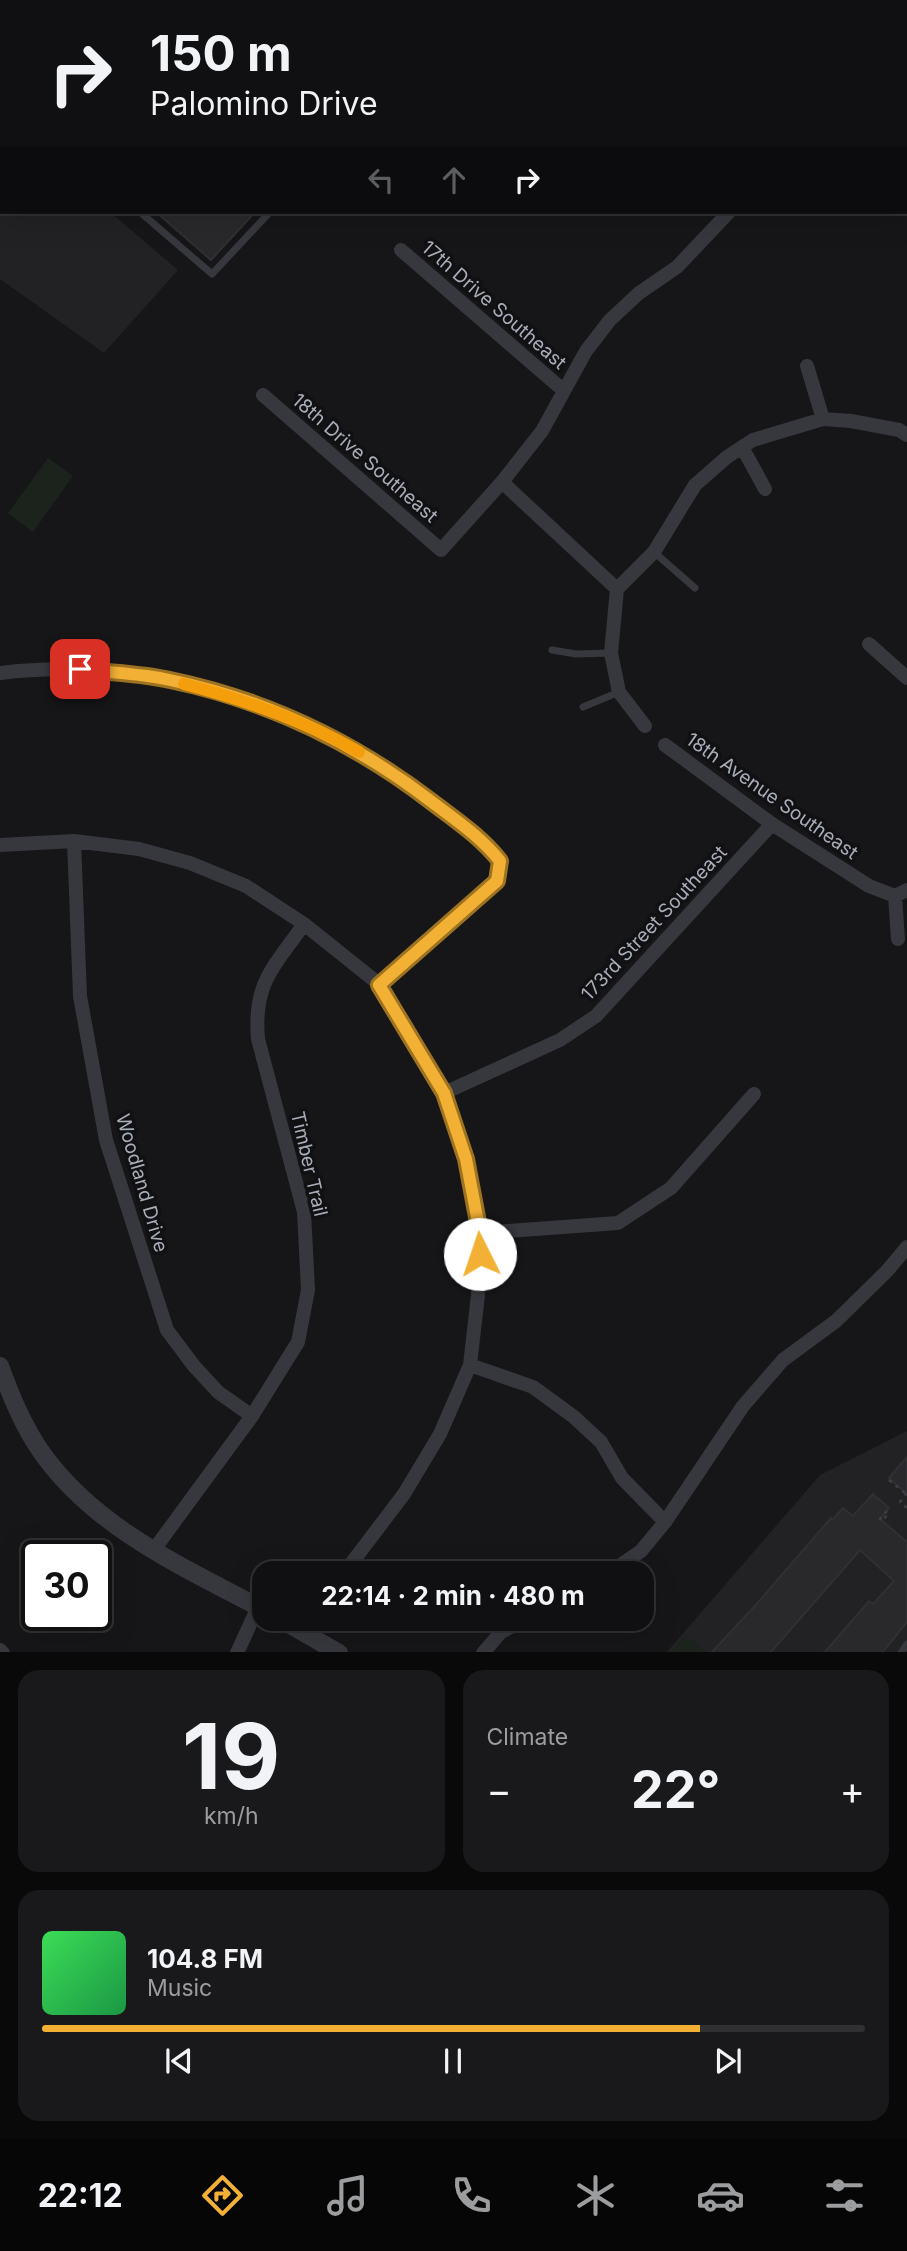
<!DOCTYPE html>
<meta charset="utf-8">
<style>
body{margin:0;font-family:Inter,sans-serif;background:#19191b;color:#f1f3f6;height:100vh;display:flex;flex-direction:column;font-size:26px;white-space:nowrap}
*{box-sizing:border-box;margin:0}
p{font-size:23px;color:#9c9d9f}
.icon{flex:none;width:38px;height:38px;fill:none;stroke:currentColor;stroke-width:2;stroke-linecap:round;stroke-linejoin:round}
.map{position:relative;height:1652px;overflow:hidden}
.panel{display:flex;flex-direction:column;gap:18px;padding:18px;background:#09090a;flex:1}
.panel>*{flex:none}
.top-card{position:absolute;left:0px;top:0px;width:908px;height:214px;box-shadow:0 7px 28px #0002,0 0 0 2px #303032;background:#101012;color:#f1f3f6;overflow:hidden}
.speed{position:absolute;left:21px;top:1540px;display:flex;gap:14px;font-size:35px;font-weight:700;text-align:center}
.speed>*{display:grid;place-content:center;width:91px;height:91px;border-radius:50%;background:#101012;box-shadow:0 7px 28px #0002,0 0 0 2px #303032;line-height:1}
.speed .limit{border:4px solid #111;border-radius:10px;background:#fff;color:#111}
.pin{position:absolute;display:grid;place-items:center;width:60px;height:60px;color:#fff;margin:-30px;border-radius:14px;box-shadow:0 4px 10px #0006}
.me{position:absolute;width:77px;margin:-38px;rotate:356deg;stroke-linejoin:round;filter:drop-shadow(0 0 5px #0008)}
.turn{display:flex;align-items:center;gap:24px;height:147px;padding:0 35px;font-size:32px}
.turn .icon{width:91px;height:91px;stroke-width:2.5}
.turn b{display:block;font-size:49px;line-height:60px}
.lanes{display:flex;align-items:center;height:66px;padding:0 35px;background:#0003;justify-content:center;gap:35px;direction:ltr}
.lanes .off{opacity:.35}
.big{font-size:52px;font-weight:700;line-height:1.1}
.panel .widget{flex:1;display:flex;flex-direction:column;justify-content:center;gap:10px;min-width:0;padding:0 24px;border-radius:21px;background:#19191b}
.panel .dial{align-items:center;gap:0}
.dial b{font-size:91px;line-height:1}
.song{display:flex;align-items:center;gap:21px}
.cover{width:84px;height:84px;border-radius:10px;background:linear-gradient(135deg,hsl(130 70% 55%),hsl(140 70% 35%))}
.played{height:7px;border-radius:4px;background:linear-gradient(90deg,#f2b134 80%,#303032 80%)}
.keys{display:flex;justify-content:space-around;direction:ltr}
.heat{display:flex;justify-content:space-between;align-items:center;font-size:38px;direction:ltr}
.panel .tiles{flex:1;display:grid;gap:18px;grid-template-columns:1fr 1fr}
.widget:last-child{grid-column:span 2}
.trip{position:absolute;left:252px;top:1561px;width:402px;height:70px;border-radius:21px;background:#101012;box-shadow:0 7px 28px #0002,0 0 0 2px #303032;font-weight:700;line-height:70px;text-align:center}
.dock{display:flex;height:112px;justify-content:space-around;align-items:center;background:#060607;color:#9c9d9f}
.dock .icon{width:49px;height:49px}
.dock .selected{color:#f2b134}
.dock b{font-size:32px;color:#f1f3f6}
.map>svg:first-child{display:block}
.built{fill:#222225}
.green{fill:#1c231d}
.building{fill:#29292c;stroke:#303034;stroke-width:2}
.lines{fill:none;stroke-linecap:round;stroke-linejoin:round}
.path{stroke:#3d3f44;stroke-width:2.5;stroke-dasharray:3.5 5;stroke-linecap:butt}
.service{stroke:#37383d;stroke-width:7}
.minor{stroke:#37383d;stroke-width:14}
.tertiary{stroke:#37383d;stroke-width:18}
.route-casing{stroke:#9d7322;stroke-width:18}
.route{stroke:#f2b134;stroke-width:12}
.slow{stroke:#f59e0b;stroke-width:12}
.labels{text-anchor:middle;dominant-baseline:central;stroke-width:7;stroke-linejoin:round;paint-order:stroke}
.street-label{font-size:19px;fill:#a8adb8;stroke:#111113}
</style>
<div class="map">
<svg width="907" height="1653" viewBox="0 0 907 1653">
<rect width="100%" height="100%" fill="#161618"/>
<path class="built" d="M0,118L2,212H110L178,270L104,353L0,279Z
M907,1431V1652L666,1653L820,1475Z"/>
<path class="green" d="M48,458L73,476L33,532L8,513Z
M686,1635L705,1652H670Z"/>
<path class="building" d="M156,212H255L211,260Z
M907,1457V1494L889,1478Z
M873,1494L889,1508L880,1519L907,1542V1622L882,1653H824L869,1601L873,1604L894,1581L860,1550L770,1653H711L754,1607L831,1518L833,1519L843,1508L853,1516Z"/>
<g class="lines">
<path class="path" d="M889,1480L906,1494
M907,1493L900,1502L907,1508
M887,1511L880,1519L882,1521L889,1513"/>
<path class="service" d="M233,0L235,2
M313,0L315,2
M366,0L367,2
M189,2L191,0
M377,2L378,0
M432,2L433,0
M479,2L480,0
M529,2L531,0
M697,2L698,0
M0,85L2,86
M140,212L212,274L270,212
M654,552L695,588
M552,650L576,654L611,653
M583,707L619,692
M901,1653L907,1644"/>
<path class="minor" d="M813,0V2
M401,250L563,390
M807,366L823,419
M263,395L441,550L502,482L542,431L586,351L610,320L639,293L677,267L729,212
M742,447L765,489
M502,482L617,589
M617,589L654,552L695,485L727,457L753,440L823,419L851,421L899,430L907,435
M617,589L611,653L619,692L645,726
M869,644L907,678
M0,673C109,659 227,685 325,733C362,751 396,775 428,799C454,819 480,836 500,861L497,881L379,984
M665,745L772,824L869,886L895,896
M74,841L80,996L106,1140L167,1330L194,1366L218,1392L252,1416
M0,845L74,841L139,849L190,863L246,886L304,924L379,984L444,1093L466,1159L480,1233L478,1295L470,1365L440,1434L404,1494L344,1573
M898,939L895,896L907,890
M444,1093L560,1040L596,1016L772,824
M480,1233L618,1223L671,1188L754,1094
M470,1365L533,1387L574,1417L601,1442L622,1478L665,1522
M153,1551L252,1416L298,1342L308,1290L304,1212L258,1039C253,983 274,967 304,924
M609,1573L641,1551L665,1522L743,1406L783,1360L836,1321L887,1271L907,1247
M0,1650L3,1653
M237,1653L258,1607
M483,1653L501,1632L526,1619"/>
<path class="tertiary" d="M0,1366C11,1396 23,1426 42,1453C96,1529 185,1568 264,1610
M280,1619L339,1653"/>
</g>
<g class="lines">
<defs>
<path id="route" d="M80,669C109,673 140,673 170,680C266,700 354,742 432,802C457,821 481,837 500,861L497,881L379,985L444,1093L466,1159L480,1233V1254"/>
</defs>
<use href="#route" class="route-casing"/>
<use href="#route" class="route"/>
<path class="slow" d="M184,684C245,700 304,720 359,752"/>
</g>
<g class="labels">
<g class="street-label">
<text transform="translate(494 305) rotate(41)">17th Drive Southeast</text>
<text transform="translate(365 458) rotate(41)">18th Drive Southeast</text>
<text transform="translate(772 796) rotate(35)">18th Avenue Southeast</text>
<text transform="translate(654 923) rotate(-47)">173rd Street Southeast</text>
<text transform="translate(309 1164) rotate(77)">Timber Trail</text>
<text transform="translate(142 1183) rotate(74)">Woodland Drive</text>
</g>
</g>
</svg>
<div class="speed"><div class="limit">30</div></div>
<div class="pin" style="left:80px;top:669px;background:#d93025"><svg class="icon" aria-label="arrive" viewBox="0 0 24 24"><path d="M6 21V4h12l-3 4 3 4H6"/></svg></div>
<svg class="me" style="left:480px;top:1254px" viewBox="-20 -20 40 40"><circle r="19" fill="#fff"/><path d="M0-13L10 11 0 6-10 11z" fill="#f2b134"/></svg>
<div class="trip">22:14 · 2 min · 480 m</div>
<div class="top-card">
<div class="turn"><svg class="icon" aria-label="right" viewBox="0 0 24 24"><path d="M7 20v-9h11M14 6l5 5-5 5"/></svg><div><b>150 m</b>Palomino Drive</div></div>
<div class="lanes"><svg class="icon off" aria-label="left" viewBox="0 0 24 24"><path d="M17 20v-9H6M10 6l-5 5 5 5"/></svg><svg class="icon off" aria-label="ahead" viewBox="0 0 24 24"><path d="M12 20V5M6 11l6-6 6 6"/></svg><svg class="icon" aria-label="right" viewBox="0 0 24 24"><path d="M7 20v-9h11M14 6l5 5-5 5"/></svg></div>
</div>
</div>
<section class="panel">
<div class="tiles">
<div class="widget dial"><b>19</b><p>km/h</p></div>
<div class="widget"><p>Climate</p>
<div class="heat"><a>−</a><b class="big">22°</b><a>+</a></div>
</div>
<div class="widget">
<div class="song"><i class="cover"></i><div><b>104.8 FM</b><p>Music</p></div></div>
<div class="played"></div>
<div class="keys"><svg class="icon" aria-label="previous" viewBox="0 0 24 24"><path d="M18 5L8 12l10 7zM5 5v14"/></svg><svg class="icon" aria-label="pause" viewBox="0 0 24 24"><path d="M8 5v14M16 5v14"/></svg><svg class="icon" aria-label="next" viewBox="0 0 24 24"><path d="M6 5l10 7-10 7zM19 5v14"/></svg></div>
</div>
</div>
</section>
<nav class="dock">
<b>22:12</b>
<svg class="icon selected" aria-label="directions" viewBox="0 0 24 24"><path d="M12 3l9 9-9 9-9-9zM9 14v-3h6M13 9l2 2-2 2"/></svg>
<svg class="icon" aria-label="music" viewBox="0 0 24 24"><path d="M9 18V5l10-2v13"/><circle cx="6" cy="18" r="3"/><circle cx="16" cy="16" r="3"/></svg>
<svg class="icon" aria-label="phone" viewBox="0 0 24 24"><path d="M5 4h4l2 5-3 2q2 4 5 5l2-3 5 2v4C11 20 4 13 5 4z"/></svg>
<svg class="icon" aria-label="climate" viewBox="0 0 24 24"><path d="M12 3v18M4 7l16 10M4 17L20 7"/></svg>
<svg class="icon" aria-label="car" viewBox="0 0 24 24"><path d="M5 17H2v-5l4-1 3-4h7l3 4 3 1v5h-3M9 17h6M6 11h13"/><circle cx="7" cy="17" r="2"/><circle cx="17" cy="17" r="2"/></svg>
<svg class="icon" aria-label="filters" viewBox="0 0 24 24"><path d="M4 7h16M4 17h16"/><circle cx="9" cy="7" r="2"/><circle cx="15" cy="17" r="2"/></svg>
</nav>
